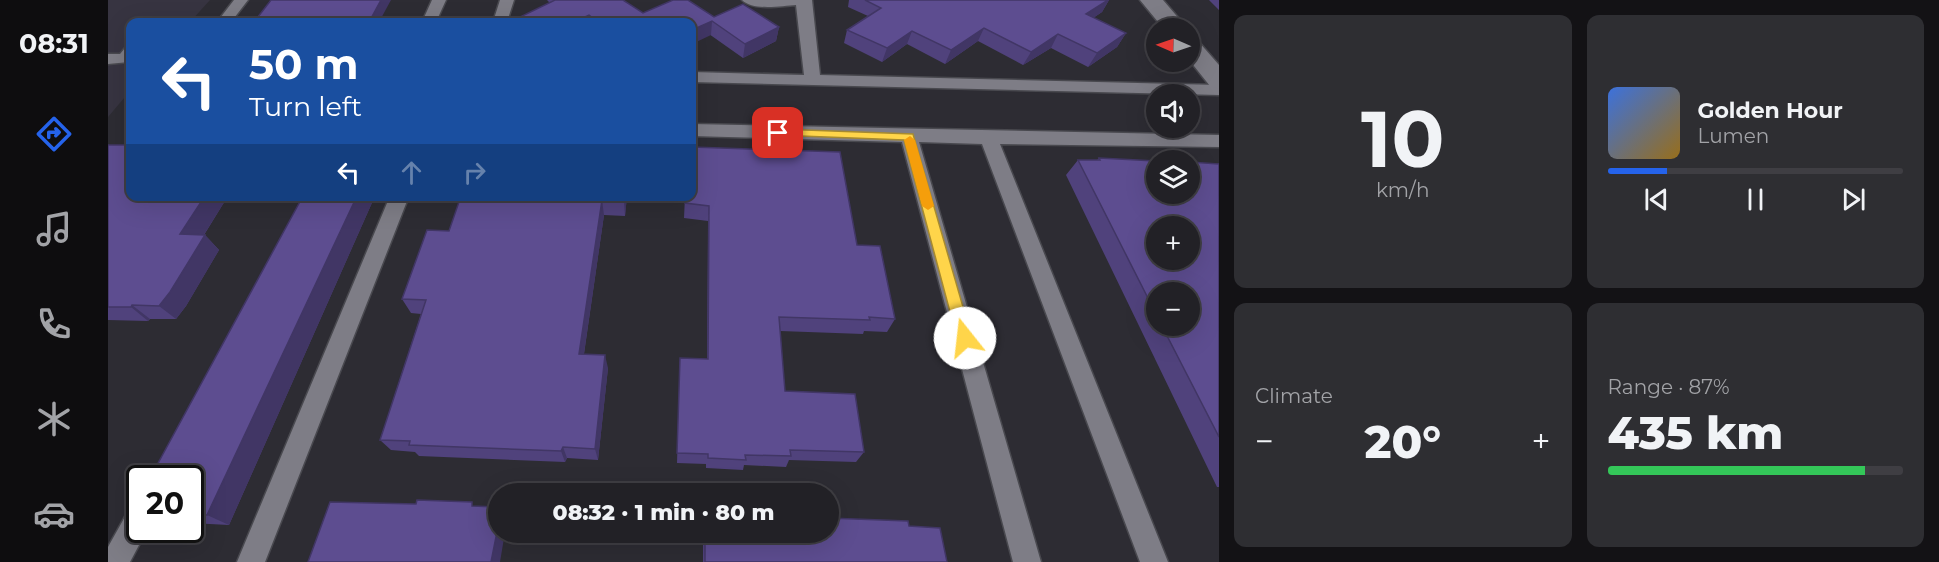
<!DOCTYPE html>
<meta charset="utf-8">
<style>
body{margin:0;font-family:Montserrat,sans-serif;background:#2e2e32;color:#f1f3f6;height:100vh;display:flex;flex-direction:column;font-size:22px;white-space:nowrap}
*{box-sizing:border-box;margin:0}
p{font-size:20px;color:#a2a3a7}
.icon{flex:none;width:33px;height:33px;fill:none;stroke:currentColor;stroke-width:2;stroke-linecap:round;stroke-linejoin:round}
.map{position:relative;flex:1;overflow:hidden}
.drawer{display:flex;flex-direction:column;gap:15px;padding:15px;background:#131215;width:720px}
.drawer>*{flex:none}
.banner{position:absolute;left:18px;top:18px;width:570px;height:183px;border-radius:12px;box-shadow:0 6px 24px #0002,0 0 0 2px #3f3e43;background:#1a4fa0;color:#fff;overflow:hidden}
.needle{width:39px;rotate:272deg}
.buttons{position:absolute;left:1038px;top:18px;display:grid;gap:12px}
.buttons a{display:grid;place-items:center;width:54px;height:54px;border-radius:50%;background:#222126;box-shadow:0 6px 24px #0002,0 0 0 2px #3f3e43;font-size:30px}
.speed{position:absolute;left:18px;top:465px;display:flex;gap:12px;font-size:30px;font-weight:700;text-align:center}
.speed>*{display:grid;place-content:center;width:78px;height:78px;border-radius:50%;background:#222126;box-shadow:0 6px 24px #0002,0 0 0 2px #3f3e43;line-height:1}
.speed .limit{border:3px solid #111;border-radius:9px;background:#fff;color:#111}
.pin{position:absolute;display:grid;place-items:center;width:51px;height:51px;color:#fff;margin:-26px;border-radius:12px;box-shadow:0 3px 9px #0006}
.me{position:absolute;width:66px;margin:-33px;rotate:344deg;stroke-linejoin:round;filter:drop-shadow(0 0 4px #0008)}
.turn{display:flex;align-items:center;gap:21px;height:126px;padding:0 24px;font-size:27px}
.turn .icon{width:78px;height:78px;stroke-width:2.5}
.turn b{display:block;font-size:42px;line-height:51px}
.lanes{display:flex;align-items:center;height:57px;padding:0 24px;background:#0003;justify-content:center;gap:30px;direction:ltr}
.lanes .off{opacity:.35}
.big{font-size:45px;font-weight:800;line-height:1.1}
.drawer .widget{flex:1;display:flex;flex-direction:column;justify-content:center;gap:9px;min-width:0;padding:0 21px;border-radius:12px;background:#2e2e32}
.drawer .dial{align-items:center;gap:0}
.dial b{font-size:78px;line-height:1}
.song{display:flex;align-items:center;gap:18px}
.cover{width:72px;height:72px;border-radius:9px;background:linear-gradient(135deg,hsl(220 70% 55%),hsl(40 70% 35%))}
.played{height:6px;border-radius:3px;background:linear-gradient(90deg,#2563eb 20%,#3f3e43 20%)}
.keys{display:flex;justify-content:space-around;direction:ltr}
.heat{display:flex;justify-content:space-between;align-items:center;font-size:33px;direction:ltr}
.charge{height:9px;border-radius:4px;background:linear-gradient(90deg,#34c759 87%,#3f3e43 0)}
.drawer .tiles{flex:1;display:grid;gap:15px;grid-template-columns:repeat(2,1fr)}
.trip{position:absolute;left:380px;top:483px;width:351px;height:60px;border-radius:30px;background:#222126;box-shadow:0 6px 24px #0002,0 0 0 2px #3f3e43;font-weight:800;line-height:60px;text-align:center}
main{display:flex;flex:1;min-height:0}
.tab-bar{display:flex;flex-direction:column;width:108px;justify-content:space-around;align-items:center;background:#0e0d0f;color:#a2a3a7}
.tab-bar .icon{width:42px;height:42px}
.tab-bar .active{color:#2563eb}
.tab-bar b{font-size:27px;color:#f1f3f6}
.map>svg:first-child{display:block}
.built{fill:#373441}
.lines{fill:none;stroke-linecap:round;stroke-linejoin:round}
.lane-casing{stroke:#49494f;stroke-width:3}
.secondary-casing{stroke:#49494f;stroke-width:3}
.lane{fill:#7e7d86;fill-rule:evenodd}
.secondary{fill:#7e7d86;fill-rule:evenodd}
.wall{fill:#50427c;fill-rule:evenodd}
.shaded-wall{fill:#413665}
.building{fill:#5d4d90;stroke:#413665;stroke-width:1.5;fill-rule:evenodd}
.route{fill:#ffd54a;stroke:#a68a30;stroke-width:1.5}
.slow{fill:#f59e0b}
</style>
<main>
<nav class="tab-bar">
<b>08:31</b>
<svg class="icon active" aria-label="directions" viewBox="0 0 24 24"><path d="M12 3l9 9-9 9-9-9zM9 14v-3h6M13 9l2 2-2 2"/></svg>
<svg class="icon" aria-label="music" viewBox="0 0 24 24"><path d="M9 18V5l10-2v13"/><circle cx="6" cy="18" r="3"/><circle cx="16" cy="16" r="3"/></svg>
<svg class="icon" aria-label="phone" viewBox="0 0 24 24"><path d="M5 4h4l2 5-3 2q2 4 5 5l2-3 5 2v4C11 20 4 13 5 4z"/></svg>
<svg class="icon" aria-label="climate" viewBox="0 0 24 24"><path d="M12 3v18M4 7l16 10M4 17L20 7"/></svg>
<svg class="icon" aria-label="car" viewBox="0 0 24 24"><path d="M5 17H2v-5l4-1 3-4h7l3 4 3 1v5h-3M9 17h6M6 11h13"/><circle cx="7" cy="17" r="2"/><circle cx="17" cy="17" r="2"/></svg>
</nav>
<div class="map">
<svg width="1111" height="562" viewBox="0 0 1111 562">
<rect width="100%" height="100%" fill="#2d2c33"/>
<path class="built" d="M0,0H102L82,22H22V91L0,117Z"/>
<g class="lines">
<defs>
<path id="lane" d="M126,0H140L123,22H109Z
M324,0H338L328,22H314Z
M392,0H406L399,22H385Z
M634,0H704L712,75L1111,85V95L584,82V72L696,75L688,5C673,6 645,11 634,0Z
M22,46L21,62L0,64V54H12L17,48Z
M584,124L1111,135V147L892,144L1060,562H1032L874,144L811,142L933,562H905L794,142L584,136Z
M282,196H301L157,562H129Z
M32,502V530H39L22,562H0V547L23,506Z"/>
<path id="secondary" d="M1032,0H1055L1079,28H1055Z
M1082,39L1090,41L1111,65V89L1102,86L1082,61Z"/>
</defs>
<use href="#lane" class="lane-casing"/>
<use href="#secondary" class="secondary-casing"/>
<use href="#lane" class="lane"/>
<use href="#secondary" class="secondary"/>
</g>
<path class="wall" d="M439,0H515L535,13L606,17L671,27L668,41L635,58L584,22H413L412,17L442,3Z
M741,0H1001L994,12L985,18L1018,33L1009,47L980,67L943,48L915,65L870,41L837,64L799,44L774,62L736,43L739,30L760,16L740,7Z
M1101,0H1111V10Z
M0,145L22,196H120L96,235H97L111,250L78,306L68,319H42L40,321L0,320Z
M991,158L1111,164V487H1109L958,175L970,160H989ZM1048,292L1082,326H1048Z
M195,196H267L121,525L82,523V478Z
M353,196H519L517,216L496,215L476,354L500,368L490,460L459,458L457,462L311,456L307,452L283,450L272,440L313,314L303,313L294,299L341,231Z
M577,196L749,245L787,319L779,332L756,331L755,334L672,331L677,391L756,452L748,462L681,460L678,467L636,465L635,470L598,468V464L569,463L572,358L599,359L600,221L576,218Z
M801,526L839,562H595V532H720Z"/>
<path class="shaded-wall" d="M273,0H283L271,22H261Z
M1000,0H1001L994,12L970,28L978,14Z
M481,15V22H466Z
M604,21L603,35L584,44V30Z
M671,27L668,41L635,58L637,44Z
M876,28L870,41L837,64L843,50Z
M804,31L799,44L774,62L779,48Z
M1018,33L1009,47L980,67L989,53Z
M950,34L943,48L915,65L923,52Z
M97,196H120L87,249L72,234Z
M249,196H267L121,525L99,515Z
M516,196H519L517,216L516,201Z
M494,200L496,215L474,367L471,354Z
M97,235L111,250L78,306L68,319L51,306Z
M24,305L42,319L40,321L23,307Z
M497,355L500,368L490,460L487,449Z
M455,447L459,458L457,462L453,451Z
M390,527V532H397L392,562H383Z"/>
<path class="building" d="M163,0H273L261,22H146Z
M447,0H515L535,13L565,0H580L606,17L635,4L671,27L637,44L604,21L584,30V22H490L481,15L466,22H420L412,17Z
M757,0H1000L978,14L1018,33L989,53L950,34L923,52L876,28L843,50L804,31L779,48L739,30L773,8Z
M0,145H22V196H97L72,234L97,235L62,292L51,306L24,305L23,307H0Z
M584,147L732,152L749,245L772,246L787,319L761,317L762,320L671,317L677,391L747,394L756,452L682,450L683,456L637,455L638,460L600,458V454L569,453L572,358L600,359V356L601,206L577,203V196H584Z
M991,158L1048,161V194H1082V162L1111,164V437L1054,326H1082V292H1048V314L970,160H992ZM1048,226H1082V260H1048Z
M195,196H249L99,515H82V478H42Z
M353,196H516V201L494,200L471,354L497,355L487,449L455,447L453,451L301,445L302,441L272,440L318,300L294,299L319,230L341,231Z
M32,498V512L24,511Z
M309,500L364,502V506L390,507V527L383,562H200L222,502L308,504Z
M720,518L800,521L801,526L832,528L839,562H597V532H720Z"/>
<path class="route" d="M670,129L805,134L864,338L862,342H851L849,338L796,140L666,135L665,133Z"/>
<path class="slow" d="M802,136L807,140L826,206L820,210L814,206L796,140Z"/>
</svg>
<div class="buttons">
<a><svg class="needle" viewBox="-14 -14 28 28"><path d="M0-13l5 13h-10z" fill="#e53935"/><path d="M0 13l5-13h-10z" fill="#a2a3a7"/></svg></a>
<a><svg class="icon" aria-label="sound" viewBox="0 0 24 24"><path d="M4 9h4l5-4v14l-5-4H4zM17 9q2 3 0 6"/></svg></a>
<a><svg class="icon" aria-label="layers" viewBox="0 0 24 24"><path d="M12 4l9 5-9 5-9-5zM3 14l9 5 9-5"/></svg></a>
<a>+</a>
<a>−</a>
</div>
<div class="speed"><div class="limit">20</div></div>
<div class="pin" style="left:670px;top:133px;background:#d93025"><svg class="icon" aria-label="arrive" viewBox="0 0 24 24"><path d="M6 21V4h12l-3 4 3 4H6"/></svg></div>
<svg class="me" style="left:857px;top:338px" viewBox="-20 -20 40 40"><circle r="19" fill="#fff"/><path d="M0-13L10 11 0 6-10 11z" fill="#ffd54a"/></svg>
<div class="trip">08:32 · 1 min · 80 m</div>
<div class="banner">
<div class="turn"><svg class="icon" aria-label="left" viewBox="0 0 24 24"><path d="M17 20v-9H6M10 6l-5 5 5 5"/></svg><div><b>50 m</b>Turn left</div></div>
<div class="lanes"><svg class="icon" aria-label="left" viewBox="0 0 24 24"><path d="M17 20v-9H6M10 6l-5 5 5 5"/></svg><svg class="icon off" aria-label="ahead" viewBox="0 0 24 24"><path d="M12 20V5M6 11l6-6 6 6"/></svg><svg class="icon off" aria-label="right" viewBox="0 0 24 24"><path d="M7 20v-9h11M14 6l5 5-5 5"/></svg></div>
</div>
</div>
<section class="drawer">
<div class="tiles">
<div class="widget dial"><b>10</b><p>km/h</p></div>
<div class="widget">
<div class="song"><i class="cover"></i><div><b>Golden Hour</b><p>Lumen</p></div></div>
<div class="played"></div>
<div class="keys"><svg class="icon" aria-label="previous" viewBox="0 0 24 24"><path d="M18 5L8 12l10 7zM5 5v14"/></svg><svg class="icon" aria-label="pause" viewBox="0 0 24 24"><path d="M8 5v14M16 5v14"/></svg><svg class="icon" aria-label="next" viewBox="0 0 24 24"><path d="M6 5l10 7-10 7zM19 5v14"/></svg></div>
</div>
<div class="widget"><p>Climate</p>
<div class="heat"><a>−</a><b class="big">20°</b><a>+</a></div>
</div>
<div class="widget"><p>Range · 87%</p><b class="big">435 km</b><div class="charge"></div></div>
</div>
</section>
</main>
